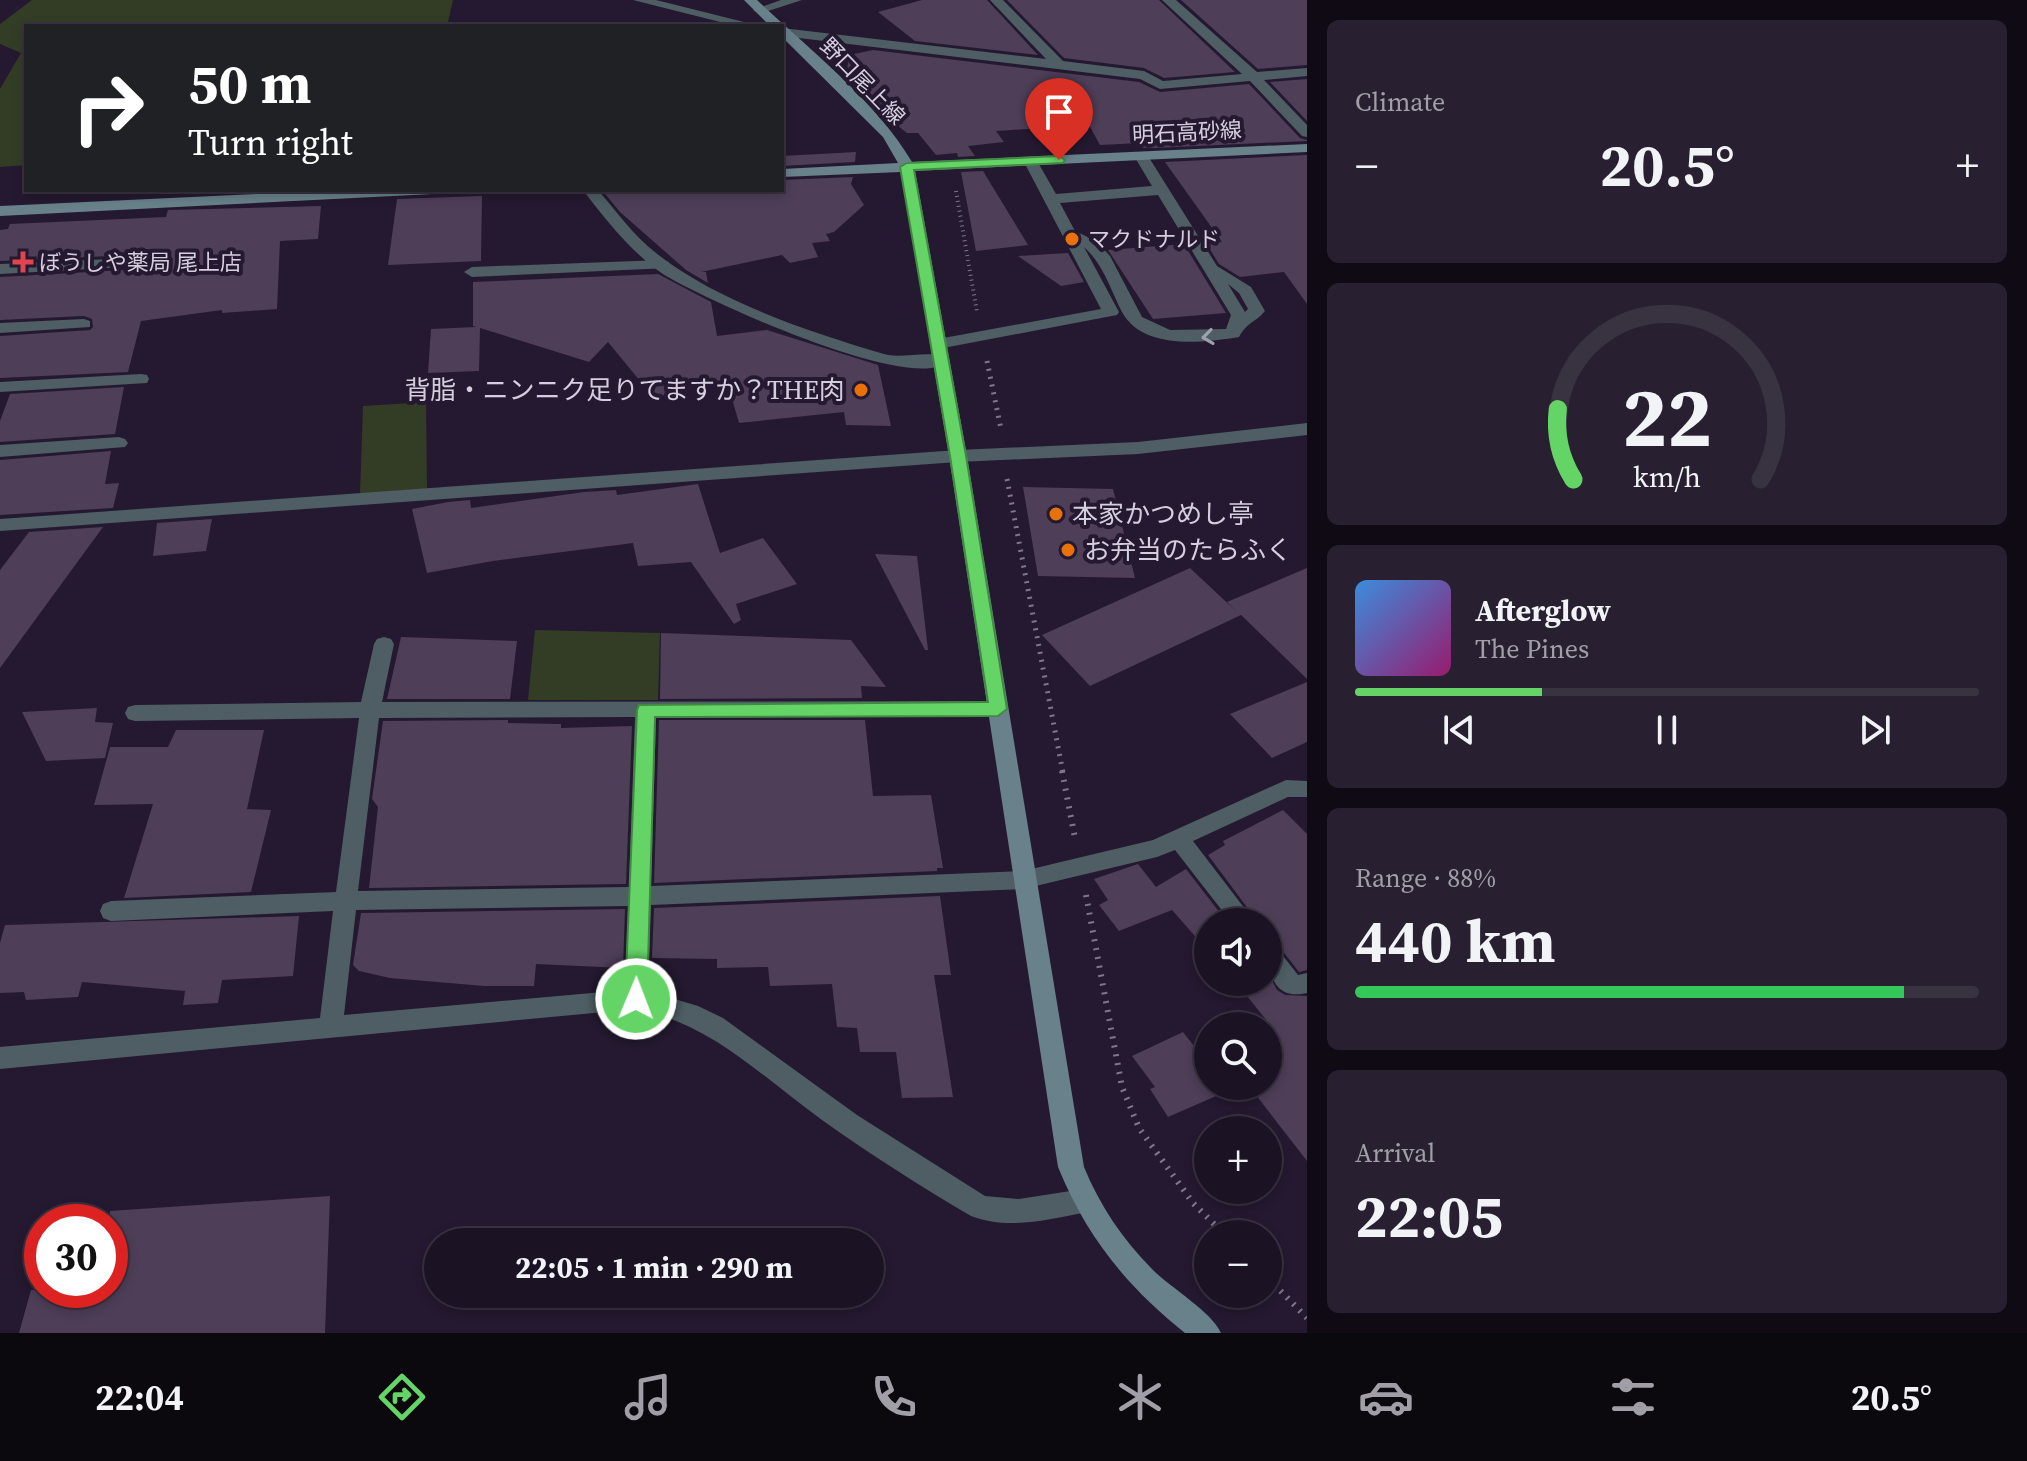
<!DOCTYPE html>
<meta charset="utf-8">
<style>
body{margin:0;font-family:"Source Serif 4","Noto Sans JP",serif;background:#282031;color:#f1f3f6;height:100vh;display:flex;flex-direction:column;font-size:30px;white-space:nowrap}
*{box-sizing:border-box;margin:0}
p{font-size:26px;color:#a09ea6}
.icon{flex:none;width:44px;height:44px;fill:none;stroke:currentColor;stroke-width:2;stroke-linecap:round;stroke-linejoin:round}
.map{position:relative;flex:1;overflow:hidden}
.sheet{display:flex;flex-direction:column;gap:20px;padding:20px;background:#0f0a14;width:720px}
.sheet>*{flex:none}
.guide{position:absolute;left:24px;top:24px;width:760px;height:168px;border-radius:0px;box-shadow:0 4px 12px #0003,0 0 0 2px #393241;background:#202124;color:#fff;overflow:hidden}
.fabs{position:absolute;left:1194px;top:908px;display:grid;gap:16px}
.fabs a{display:grid;place-items:center;width:88px;height:88px;border-radius:50%;background:#1b1324;box-shadow:0 4px 12px #0003,0 0 0 2px #393241;font-size:40px}
.speed{position:absolute;left:24px;top:1204px;display:flex;gap:16px;font-size:40px;font-weight:700;text-align:center}
.speed>*{display:grid;place-content:center;width:104px;height:104px;border-radius:50%;background:#1b1324;box-shadow:0 4px 12px #0003,0 0 0 2px #393241;line-height:1}
.speed .limit{border:12px solid #d22;background:#fff;color:#111}
.pin{position:absolute;display:grid;place-items:center;width:68px;height:68px;color:#fff;margin:-82px -34px;border-radius:50% 50% 50% 0;rotate:-45deg;box-shadow:0 0 8px #0007}
.pin .icon{rotate:45deg}
.me{position:absolute;width:88px;margin:-44px;rotate:1deg;stroke-linejoin:round;filter:drop-shadow(0 0 6px #0008)}
.turn{display:flex;align-items:center;gap:28px;height:168px;padding:0 32px;font-size:36px}
.turn .icon{width:104px;height:104px;stroke-width:2.5}
.turn b{display:block;font-size:56px;line-height:68px}
.big{font-size:60px;font-weight:700;line-height:1.1}
.sheet .tile{flex:1;display:flex;flex-direction:column;justify-content:center;gap:12px;min-width:0;padding:0 28px;border-radius:12px;background:#282031}
.sheet .dial{align-items:center;gap:0}
.dial svg{height:208px;overflow:visible;fill:none;stroke:#393241;stroke-width:7;stroke-linecap:round;text-anchor:middle}
.dial text{fill:#f1f3f6;stroke:none}
.song{display:flex;align-items:center;gap:24px}
.cover{width:96px;height:96px;border-radius:12px;background:linear-gradient(135deg,hsl(210 70% 55%),hsl(320 70% 35%))}
.played{height:8px;border-radius:4px;background:linear-gradient(90deg,#65d467 30%,#393241 30%)}
.keys{display:flex;justify-content:space-around;direction:ltr}
.heat{display:flex;justify-content:space-between;align-items:center;font-size:44px;direction:ltr}
.charge{height:12px;border-radius:6px;background:linear-gradient(90deg,#34c759 88%,#393241 0)}
.trip{position:absolute;left:424px;top:1228px;width:460px;height:80px;border-radius:40px;background:#1b1324;box-shadow:0 4px 12px #0003,0 0 0 2px #393241;font-weight:700;line-height:80px;text-align:center}
.menu{display:flex;height:128px;justify-content:space-around;align-items:center;background:#0b080e;color:#a09ea6}
.menu .icon{width:56px;height:56px}
.menu .selected{color:#65d467}
.menu b{font-size:36px;color:#f1f3f6}
main{display:flex;flex:1;min-height:0}
.map>svg:first-child{display:block}
.green{fill:#333d26}
.building{fill:#4e3e58}
.lines{fill:none;stroke-linecap:round;stroke-linejoin:round}
.path-far2{stroke:#7e7689;stroke-width:4;stroke-dasharray:1 4;stroke-linecap:butt}
.path-far1{stroke:#7e7689;stroke-width:5;stroke-dasharray:2 6;stroke-linecap:butt}
.path{stroke:#7e7689;stroke-width:6;stroke-dasharray:2 7;stroke-linecap:butt}
.lane{fill:#4e5e64;fill-rule:evenodd}
.street{fill:#4e5e64;fill-rule:evenodd}
.secondary{fill:#68818b;fill-rule:evenodd}
.oneway{stroke:#9fa1ad}
.route{fill:#65d467;stroke:#428a43;stroke-width:2}
.food-dot{fill:#e8710a;stroke:#241930;stroke-width:3}
.health-dot{fill:#e0444e;stroke:#241930;stroke-width:3}
.labels{text-anchor:middle;dominant-baseline:central;stroke-width:8;stroke-linejoin:round;paint-order:stroke}
.far-street-label{font-size:22px;fill:#d5cede;stroke:#241930}
.far-poi-label{font-size:22px;fill:#d5cede;stroke:#241930;text-anchor:start}
.poi-label{font-size:26px;fill:#d5cede;stroke:#241930;text-anchor:start}
</style>
<main>
<div class="map">
<svg width="1307" height="1333" viewBox="0 0 1307 1333">
<rect width="100%" height="100%" fill="#241930"/>
<path class="green" d="M32,0H453L447,26H26V165L0,167V89L21,53L0,44V24Z
M426,402L427,490L360,494L363,406Z
M535,630L660,633L658,700H528Z"/>
<path class="building" d="M922,0H987L1038,55L915,41L878,12Z
M1007,0H1159L1235,72L1164,78L1144,68L1064,58Z
M1181,0H1307V65L1258,69Z
M873,50L1139,82L1160,92L1249,84L1300,138L1307,140V141L1155,148H1143L1140,143L1100,145L1089,125L996,131L1004,142L968,146L975,156L958,157L957,153L936,155L918,133H907L874,107L846,78L849,55Z
M1307,79V121L1270,82Z
M856,152L855,162L782,166V156Z
M1307,155V304L1284,272L1240,277L1219,264L1206,243L1222,242L1165,162Z
M983,171L1028,245L976,251L961,172Z
M853,177L851,184L864,205L834,232L826,234L830,241L812,243L818,257L790,263L782,255L701,272H706L708,283L686,270L620,212L602,190H782V180Z
M482,196L481,261L388,265L397,199Z
M321,206L318,239L280,241L277,309L222,313V310L141,321L128,372L0,378V336L90,330L93,327L92,319L84,316L0,320V277L161,268L166,261L155,254L0,261V230L8,229L10,224L166,217L168,210Z
M1184,244L1226,313L1153,319L1108,250Z
M1068,253L1084,282L1061,286L1018,256Z
M658,274L711,302L717,336L767,330L878,365L891,426L846,425L844,412L739,423L727,381L697,391L693,387L654,398L608,342L589,362L480,328L479,371L428,373L431,329L476,327L473,326V282Z
M124,387L115,434L0,442V421L10,394Z
M111,451L105,484L119,483L113,508L0,515V460Z
M698,484L720,553L763,538L797,584L736,604L741,620L734,624L691,562L638,566L633,543L493,561L427,573L412,509L448,502L470,500L471,508L584,492L616,490L617,495Z
M1023,487L1113,489L1135,578L1038,576Z
M212,519L206,551L153,556L157,523Z
M103,527L0,668V570L29,532Z
M875,554L917,556L928,650H925Z
M1190,568L1238,613L1227,602L1307,568V679L1241,615L1090,686L1042,635Z
M661,633L851,640L886,687L861,686L862,698L660,699Z
M401,637L517,641L510,699H387Z
M1307,682V742L1272,758L1230,714Z
M97,708L95,722L113,723L105,758L46,761L22,712Z
M508,720V723L561,724V728L632,726L626,884L369,888L378,807L372,799L383,721Z
M659,720H865L873,796L931,795L943,868H937V871L654,883Z
M176,730H264L247,809L271,810L251,892L124,898L153,804L94,805L110,747H168Z
M1283,810L1307,834V970L1299,972L1278,945L1268,941V922H1258L1208,855L1225,845L1223,841Z
M1138,864L1156,887L1186,869L1227,922H1208V951L1172,910L1119,931L1099,905L1108,900L1094,879Z
M940,896L951,975H934L953,1097L902,1098L896,1052H860L857,1028L837,1027L832,984L770,986L768,967L717,968V959L652,958L654,908Z
M625,909L623,968L536,964L534,986H484L390,978L359,971L353,965L361,913Z
M299,916L293,976L222,980L218,1003L183,1005L185,991L82,982L78,997L26,1000L24,992L0,993V943L5,925Z
M1268,973L1277,990L1285,995L1307,996V1161L1249,1086H1268V1039L1278,1035L1236,982H1268Z
M1183,1032L1208,1064V1086H1239L1168,1117L1150,1089L1155,1087L1132,1056Z
M330,1196L325,1333H19L31,1290H110V1211Z"/>
<g class="lines">
<path class="path-far2" d="M956,191L977,312"/>
<path class="path-far1" d="M987,361L1001,429
M1007,479L1063,773"/>
<path class="path" d="M1062,771L1075,838
M1086,895L1122,1087L1139,1128L1193,1203L1224,1234
M1268,1278L1307,1318"/>
<path class="lane" d="M1141,152L1148,156L1217,266L1251,287L1265,311C1255,323 1248,321 1239,337L1233,338C1199,343 1142,349 1122,312C1110,289 1104,265 1084,247L1119,312L1117,315L938,349L932,348L930,344L932,340L938,339L1101,309L1024,162L1031,158L1036,159L1056,194L1152,186L1134,156ZM1158,195L1231,315L1226,329L1170,330L1142,317L1110,256L1096,241L1075,231L1060,203ZM1228,284L1239,293L1248,309L1245,312Z
M663,260L669,262V268L472,277L464,272L472,267Z"/>
<path class="street" d="M633,0H656L760,26H736Z
M781,0H802L759,14L753,10Z
M990,0H1003L1063,61L1144,71L1163,81L1242,74L1162,0H1176L1257,72L1307,68V76L1264,80L1307,125V137L1302,136L1250,81L1160,89L1140,79L782,36V28L1046,59Z
M583,190H598C616,211 634,236 656,253C718,302 810,332 884,354C903,360 936,347 949,361C914,396 703,299 663,274C632,253 605,219 583,190Z
M155,257L163,262L161,265L0,274V264Z
M84,319L90,321V327L0,333V323Z
M141,374L147,375L149,379L147,383L0,392V382Z
M1307,423V435L1138,454L958,462L0,531V519L958,450L1138,442Z
M119,437L125,439L128,443L125,447L0,457V445Z
M384,637L391,639L394,644L382,702L998,701L1005,703L1008,709L1005,715L998,717H656L651,886L1023,871L1153,840L1286,780L1307,781V797H1288L1193,841L1255,922H1231L1175,850L1157,857L1023,889L651,905L648,991L698,1006L723,1018L857,1115L985,1196L1019,1199L1083,1189L1092,1192L1096,1201L1092,1210L1083,1213C1046,1220 1008,1230 971,1216C920,1186 870,1154 822,1120C762,1077 711,1023 636,1009L0,1069V1047L320,1018L333,911L111,921L103,918L100,911L103,904L111,901L336,892L359,718L135,721L128,719L125,713L128,707L135,705L361,702L374,644L377,639ZM635,717L629,887L358,891L379,718ZM628,906L625,990L344,1015L356,910Z
M1268,944L1276,947L1298,975L1307,973V993C1272,1001 1268,971 1268,944Z"/>
<path class="secondary" d="M744,0H757C807,47 878,103 912,162L1307,144V152L915,171L967,456L1084,1167C1100,1206 1123,1240 1153,1270C1171,1288 1212,1312 1221,1333H1185C1127,1287 1086,1236 1058,1167L949,456L901,172L782,177V169L898,163L883,137L782,37V26H770Z
M341,190H440L433,194L0,216V206Z"/>
</g>
<defs><path id="oneway-chevron" d="M-2-3.5L2.5 0L-2 3.5" fill="none" stroke-width="1.6" stroke-linecap="round" stroke-linejoin="round" transform="scale(2)"/></defs>
<use class="oneway" href="#oneway-chevron" transform="translate(1208 337) rotate(172)"/>
<path class="route" d="M1059,156L1065,160L1063,163L914,170L966,456L1007,709L998,716L655,717L647,999L644,1005L636,1008L629,1005L625,999L637,710L639,705L988,702L950,456L900,167L907,163Z"/>
<g class="food-dot">
<circle cx="1072" cy="239" r="8"/>
<circle cx="861" cy="390" r="8"/>
<circle cx="1056" cy="514" r="8"/>
<circle cx="1068" cy="550" r="8"/>
</g>
<path class="health-dot" d="M19 250h8v8h8v8h-8v8h-8v-8h-8v-8h8z"/>
<g class="labels">
<g class="far-street-label">
<text transform="translate(863 81) rotate(46)">野口尾上線</text>
<text transform="translate(1187 132) rotate(-3)">明石高砂線</text>
</g>
<g class="far-poi-label">
<text x="1088" y="239">マクドナルド</text>
<text x="39" y="262">ぼうしや薬局 尾上店</text>
</g>
<g class="poi-label">
<text x="845" y="390" text-anchor="end">背脂・ニンニク足りてますか？THE肉</text>
<text x="1072" y="514">本家かつめし亭</text>
<text x="1084" y="550">お弁当のたらふく</text>
</g>
</g>
</svg>
<div class="fabs">
<a><svg class="icon" aria-label="sound" viewBox="0 0 24 24"><path d="M4 9h4l5-4v14l-5-4H4zM17 9q2 3 0 6"/></svg></a>
<a><svg class="icon" aria-label="search" viewBox="0 0 24 24"><circle cx="10" cy="10" r="6"/><path d="M15 15l6 6"/></svg></a>
<a>+</a>
<a>−</a>
</div>
<div class="speed"><div class="limit">30</div></div>
<div class="pin" style="left:1059px;top:160px;background:#d93025"><svg class="icon" aria-label="arrive" viewBox="0 0 24 24"><path d="M6 21V4h12l-3 4 3 4H6"/></svg></div>
<svg class="me" style="left:636px;top:999px" viewBox="-20 -20 40 40"><circle r="17" fill="#65d467" stroke="#fff" stroke-width="3"/><path d="M0-11L8 9 0 5-8 9z" fill="#fff"/></svg>
<div class="trip">22:05 · 1 min · 290 m</div>
<div class="guide">
<div class="turn"><svg class="icon" aria-label="right" viewBox="0 0 24 24"><path d="M7 20v-9h11M14 6l5 5-5 5"/></svg><div><b>50 m</b>Turn right</div></div>
</div>
</div>
<section class="sheet">
<div class="tile"><p>Climate</p>
<div class="heat"><a>−</a><b class="big">20.5°</b><a>+</a></div>
</div>
<div class="tile dial"><svg viewBox="0 0 100 80">
<path d="M14 69A42 42 0 1 1 86 69"/>
<path d="M14 69A42 42 0 0 1 8 42" stroke="#65d467"/>
<text x="50" y="56" font-size="32" font-weight="700">22</text>
<text x="50" y="72" font-size="11">km/h</text>
</svg></div>
<div class="tile">
<div class="song"><i class="cover"></i><div><b>Afterglow</b><p>The Pines</p></div></div>
<div class="played"></div>
<div class="keys"><svg class="icon" aria-label="previous" viewBox="0 0 24 24"><path d="M18 5L8 12l10 7zM5 5v14"/></svg><svg class="icon" aria-label="pause" viewBox="0 0 24 24"><path d="M8 5v14M16 5v14"/></svg><svg class="icon" aria-label="next" viewBox="0 0 24 24"><path d="M6 5l10 7-10 7zM19 5v14"/></svg></div>
</div>
<div class="tile"><p>Range · 88%</p><b class="big">440 km</b><div class="charge"></div></div>
<div class="tile"><p>Arrival</p><b class="big">22:05</b></div>
</section>
</main>
<nav class="menu">
<b>22:04</b>
<svg class="icon selected" aria-label="directions" viewBox="0 0 24 24"><path d="M12 3l9 9-9 9-9-9zM9 14v-3h6M13 9l2 2-2 2"/></svg>
<svg class="icon" aria-label="music" viewBox="0 0 24 24"><path d="M9 18V5l10-2v13"/><circle cx="6" cy="18" r="3"/><circle cx="16" cy="16" r="3"/></svg>
<svg class="icon" aria-label="phone" viewBox="0 0 24 24"><path d="M5 4h4l2 5-3 2q2 4 5 5l2-3 5 2v4C11 20 4 13 5 4z"/></svg>
<svg class="icon" aria-label="climate" viewBox="0 0 24 24"><path d="M12 3v18M4 7l16 10M4 17L20 7"/></svg>
<svg class="icon" aria-label="car" viewBox="0 0 24 24"><path d="M5 17H2v-5l4-1 3-4h7l3 4 3 1v5h-3M9 17h6M6 11h13"/><circle cx="7" cy="17" r="2"/><circle cx="17" cy="17" r="2"/></svg>
<svg class="icon" aria-label="filters" viewBox="0 0 24 24"><path d="M4 7h16M4 17h16"/><circle cx="9" cy="7" r="2"/><circle cx="15" cy="17" r="2"/></svg>
<b>20.5°</b>
</nav>
